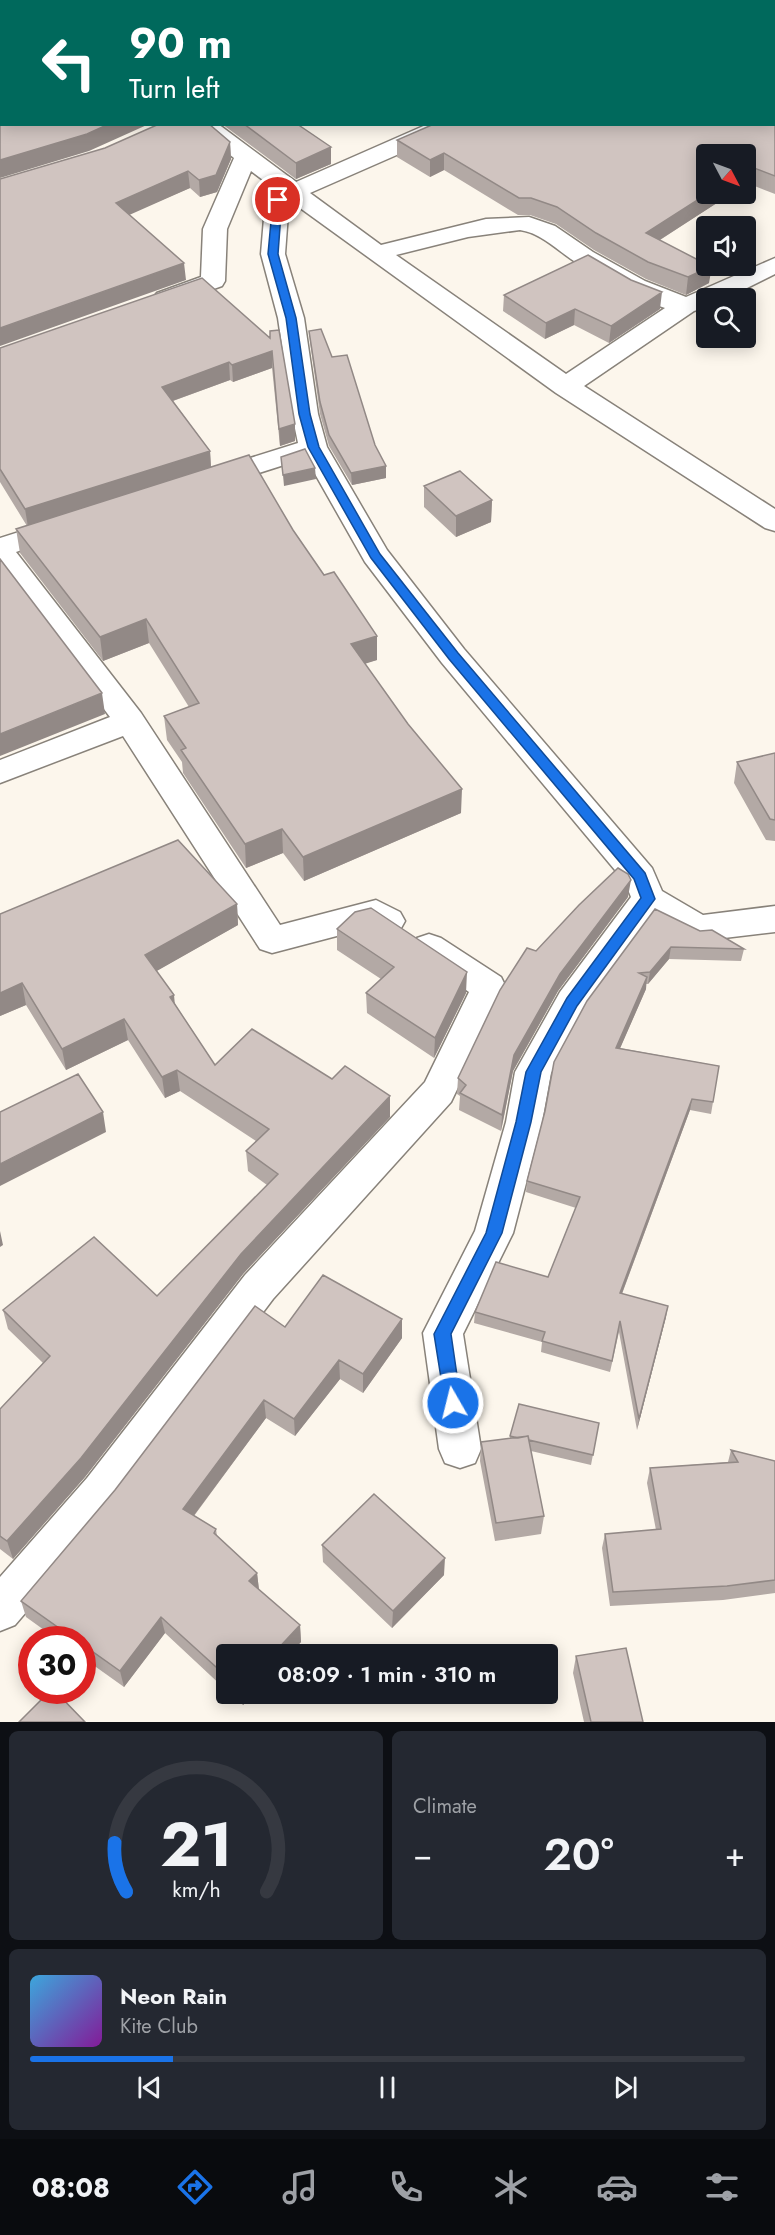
<!DOCTYPE html>
<meta charset="utf-8">
<style>
body{margin:0;font-family:Jost,sans-serif;background:#242831;color:#f1f3f6;height:100vh;display:flex;flex-direction:column;font-size:22px;white-space:nowrap}
*{box-sizing:border-box;margin:0}
p{font-size:20px;color:#9ea1a6}
.icon{flex:none;width:33px;height:33px;fill:none;stroke:currentColor;stroke-width:2;stroke-linecap:round;stroke-linejoin:round}
.map{position:relative;height:1722px;overflow:hidden}
.panel{display:flex;flex-direction:column;gap:9px;padding:9px;background:#0d0f14;flex:1}
.panel>*{flex:none}
.hud{position:absolute;left:0px;top:0px;width:776px;height:126px;box-shadow:0 3px 15px #0003;background:#00695c;color:#fff;overflow:hidden}
.needle{width:39px;rotate:131deg}
.fabs{position:absolute;left:696px;top:144px;display:grid;gap:12px}
.fabs a{display:grid;place-items:center;width:60px;height:60px;border-radius:6px;background:#171b24;box-shadow:0 3px 15px #0003;font-size:30px}
.speed{position:absolute;left:18px;top:1626px;display:flex;gap:12px;font-size:30px;font-weight:700;text-align:center}
.speed>*{display:grid;place-content:center;width:78px;height:78px;border-radius:50%;background:#171b24;box-shadow:0 3px 15px #0003;line-height:1}
.speed .limit{border:9px solid #d22;background:#fff;color:#111}
.pin{position:absolute;display:grid;place-items:center;width:51px;height:51px;color:#fff;margin:-26px;border:3px solid #fff;border-radius:50%;box-shadow:0 2px 6px #0007}
.me{position:absolute;width:66px;margin:-33px;rotate:352deg;stroke-linejoin:round;filter:drop-shadow(0 0 4px #0008)}
.turn{display:flex;align-items:center;gap:21px;height:126px;padding:0 30px;font-size:27px}
.turn .icon{width:78px;height:78px;stroke-width:2.5}
.turn b{display:block;font-size:42px;line-height:51px}
.big{font-size:45px;font-weight:600;line-height:1.1}
.panel .card{flex:1;display:flex;flex-direction:column;justify-content:center;gap:9px;min-width:0;padding:0 21px;border-radius:9px;background:#242831}
.panel .dial{align-items:center;gap:0}
.dial svg{height:156px;overflow:visible;fill:none;stroke:#363941;stroke-width:7;stroke-linecap:round;text-anchor:middle}
.dial text{fill:#f1f3f6;stroke:none}
.song{display:flex;align-items:center;gap:18px}
.cover{width:72px;height:72px;border-radius:9px;background:linear-gradient(135deg,hsl(200 70% 55%),hsl(290 70% 35%))}
.played{height:6px;border-radius:3px;background:linear-gradient(90deg,#1a73e8 20%,#363941 20%)}
.keys{display:flex;justify-content:space-around;direction:ltr}
.heat{display:flex;justify-content:space-between;align-items:center;font-size:33px;direction:ltr}
.panel .tiles{flex:1;display:grid;gap:9px;grid-template-columns:1fr 1fr}
.card:last-child{grid-column:span 2}
.trip{position:absolute;left:216px;top:1644px;width:342px;height:60px;border-radius:6px;background:#171b24;box-shadow:0 3px 15px #0003;font-weight:600;line-height:60px;text-align:center}
.tabs{display:flex;height:96px;justify-content:space-around;align-items:center;background:#090b0e;color:#9ea1a6}
.tabs .icon{width:42px;height:42px}
.tabs .active{color:#1a73e8}
.tabs b{font-size:27px;color:#f1f3f6}
.map>svg:first-child{display:block}
.lines{fill:none;stroke-linecap:round;stroke-linejoin:round}
.street-casing{stroke:#88827a;stroke-width:3}
.street{fill:#fff;fill-rule:evenodd}
.wall{fill:#b3a9a5}
.shaded-wall{fill:#928986}
.building{fill:#d0c4c0;stroke:#928986;stroke-width:1.5}
.route{fill:#1a73e8;stroke:#114b97;stroke-width:1.5}
</style>
<div class="map">
<svg width="775" height="1722" viewBox="0 0 775 1722">
<rect width="100%" height="100%" fill="#fcf6ec"/>
<g class="lines">
<defs>
<path id="street" d="M192,124H218L296,182L428,124H459L456,129L310,193L381,245L486,219L529,217L555,226L593,252L645,281L686,297L775,258V274L727,298H706V307L694,311L584,386L775,509V531L765,528L556,393L289,200L285,254L304,318L318,414L327,447L387,550L464,649L652,868L662,891L703,915L775,906V932L699,941L653,918L584,1012L551,1073L542,1122L513,1233L463,1334L481,1449L475,1463L460,1468L445,1463L439,1449L423,1333L475,1231L506,1122L515,1072L560,992L631,897L625,882L442,663L365,562L306,458L212,488L202,485L198,479L202,473L298,443L292,414L278,318L261,254L267,183L251,171L227,229L225,281L222,286L166,306L157,303L153,298L157,293L201,277L203,229L234,158ZM520,230C542,233 559,252 577,263C604,280 634,298 665,308L566,374L396,255L468,237Z
M60,519L70,522L74,528L70,534L16,552L141,713L280,925L376,900L400,912L405,921L400,930L388,934L371,927L272,953L260,949L123,736L0,783V760L110,717L0,571V538Z
M429,934L441,938L501,977L506,987L451,1102L273,1299L117,1506L15,1625L0,1631V1577L87,1478L245,1275L425,1082L469,992L417,956L412,947L417,938Z"/>
</defs>
<use href="#street" class="street-casing"/>
<use href="#street" class="street"/>
</g>
<path class="wall" d="M179,0H775V194L747,183L660,240L709,283L686,295L646,279L594,250L556,224L530,215H518L444,170L430,177L397,157V140L774,2H179Z
M222,124H303L300,126L331,164L296,179Z
M230,142L231,159L217,192L200,197L190,188L129,214L186,280L0,179Z
M504,295L660,309L609,343L574,325L545,339L503,311Z
M309,331L332,357L386,478L352,485L329,446L320,414L310,342Z
M270,338L295,441L280,446L272,368L233,382L230,380L173,401L210,451L211,467L293,530L324,575L377,636V660L365,663L461,813L304,881L283,853L246,868L183,773L182,762L167,740L164,716L189,707L149,643L103,661L20,553L16,529L27,526L0,482V348Z
M424,486L492,500L491,522L456,537L424,507Z
M775,753V841L766,840L734,783L737,762Z
M628,897L558,991L513,1071L501,1131L459,1110L460,1096L457,1094L458,1078L536,951Z
M237,904L238,925L156,971L175,1004L215,1065L390,1117L243,1274L85,1477L13,1559L0,1549V1409L43,1363L8,1329L3,1310L157,1296L267,1185L248,1171L246,1151L256,1141L180,1091L165,1098L128,1040L66,1070L26,1005L0,1016V914Z
M655,909L700,931L744,949L741,961L669,959L648,984H646V989L620,1048L719,1066L711,1114L690,1110L622,1294L666,1317L637,1430L619,1332L610,1372L541,1352L542,1342L474,1323L475,1312L548,1277L576,1208L526,1192L527,1181Z
M337,929L466,993L434,1058L367,1013L366,993L381,979L337,950Z
M402,1319V1338L363,1393L340,1379L295,1436L266,1418L194,1516L216,1529L217,1536L257,1573L259,1590L300,1625L301,1642L289,1654H226V1690L165,1633L124,1687L82,1657V1640H58L26,1617L21,1601L285,1327Z
M599,1423L591,1465L531,1451L544,1516L541,1534L495,1541L480,1461L481,1442L510,1439V1436Z
M731,1450L775,1461V1593L723,1600L610,1606L602,1548L605,1534L656,1530L647,1483L650,1468L728,1462Z
M322,1545L444,1575L392,1628L323,1562Z
M576,1656L643,1722H584L573,1673Z
M230,1694H254L243,1705Z"/>
<path class="shaded-wall" d="M139,0H170L169,2H136Z
M109,124H149L89,151L0,178V160Z
M230,142L231,159L217,192L200,197L199,180Z
M331,147V164L296,179V163Z
M444,153V170L430,177V160Z
M749,166L747,183L746,184V168Z
M188,171L190,188L118,220L116,203Z
M707,194H731L644,250L646,233Z
M184,263L186,280L0,346V328Z
M712,266L709,283L686,295L688,277Z
M662,292L660,309L609,343L611,326Z
M575,309L574,325L545,339L546,323Z
M272,351V368L233,382L232,365Z
M229,362L230,380L164,404L162,387Z
M295,424V441L280,446L279,429Z
M210,451L211,468L28,527L25,509Z
M386,466V478L352,485L351,473Z
M315,468L316,479L284,486L283,475Z
M492,500L491,522L456,537V516Z
M146,619L149,643L103,661L100,637Z
M377,636V660L352,668L351,644Z
M102,693L105,714L0,756V734Z
M462,789L461,813L304,881L303,857Z
M282,829L283,853L246,868L245,844Z
M631,880L628,897L558,991L513,1071L501,1131L502,1115L514,1055L560,974Z
M237,904L238,925L148,976L145,955Z
M671,947L669,959L648,984L650,972Z
M467,972L466,993L434,1058L435,1038Z
M647,977L646,989L615,1060L616,1048Z
M22,983L26,1005L0,1016V993Z
M174,995L176,1016L170,997Z
M124,1019L128,1040L66,1070L62,1049Z
M177,1070L180,1091L165,1098L162,1077Z
M390,1096V1117L243,1274L85,1477L13,1559L7,1541L241,1254Z
M692,1099L690,1110L618,1304L620,1293Z
M103,1112L106,1132L0,1186V1164Z
M0,1231L3,1245L0,1247Z
M668,1306L666,1317L637,1430L639,1419Z
M402,1319V1338L363,1393V1374Z
M339,1360L340,1379L295,1436L294,1419Z
M264,1400L266,1418L186,1526L183,1509Z
M445,1558L444,1575L392,1628L393,1611Z
M257,1573L259,1590L249,1581Z
M161,1617L165,1633L124,1687L120,1671Z
M300,1625L301,1642L289,1654H273Z
M242,1694H254L243,1705Z"/>
<path class="building" d="M0,0H139L136,2H2V91L0,80Z
M209,0H775V23L774,24L775,37V176L749,166L746,168V154H706L707,194L646,233L706,264V266H712L688,277L648,262L596,233L557,207L531,198H519L444,153L430,160L397,140L434,124H774V2H213Z
M2,93V124H109L87,134L0,160V94Z
M159,124H209L230,142L216,175L199,180L188,171L116,203L184,263L0,328V179L105,148Z
M244,124H297L331,147L296,163Z
M588,255L631,280L662,292L611,326L575,309L546,323L504,295Z
M202,278L270,338V331L279,330L295,424L279,429L272,351L232,365L229,362L162,387L210,451L25,509L0,469V348Z
M321,329L332,357L347,355L375,445L386,466L351,473L329,435L320,402L309,331Z
M305,449L315,468L283,475L281,457Z
M249,455L293,530L324,575L334,572L377,636L351,644L408,724L462,789L303,857L282,829L245,844L181,750L186,748L164,716L199,703L146,619L100,637L16,529Z
M460,471L492,500L456,516L424,486Z
M0,559L102,693L0,734Z
M775,753V820L770,819L737,762Z
M178,840L237,904L145,955L174,995L170,997L215,1065L252,1029L332,1079L345,1066L390,1096L241,1254L81,1458L7,1541L0,1536V1409L50,1356L3,1310L94,1237L157,1296L278,1174L246,1151L269,1129L177,1070L162,1077L124,1019L62,1049L22,983L0,993V914Z
M618,868L628,874L631,880L560,974L514,1055L502,1115L460,1093L466,1085L458,1078L500,990L527,948L536,951L579,905Z
M371,908L467,972L435,1038L366,993L394,967L337,929L355,912Z
M655,909L700,931L712,930L744,949L671,947L650,972L639,973L647,977L616,1048L719,1066L713,1102L692,1099L620,1293L668,1306L639,1419L620,1321L612,1361L542,1341L545,1332L475,1312L496,1262L548,1277L580,1197L527,1181L545,1111L554,1062L587,1001Z
M78,1074L103,1112L0,1164V1112Z
M323,1275L402,1319L363,1374L339,1360L294,1419L264,1400L183,1509L216,1529L214,1533L257,1573L249,1581L300,1625L273,1654H226V1676L161,1617L120,1671L82,1644V1640H76L21,1601L115,1490L255,1306L285,1327Z
M519,1404L599,1423L593,1455L529,1440L528,1436L518,1438L510,1436Z
M528,1436L544,1516L496,1523L481,1442Z
M731,1450L775,1461V1580L727,1586L613,1592L605,1534L661,1529L650,1468L738,1462Z
M374,1494L445,1558L393,1611L322,1545Z
M626,1648L643,1722H591L576,1656Z
M51,1690H54L85,1722H19Z"/>
<path class="route" d="M278,197L282,200L278,254L296,318L310,414L319,447L380,554L458,653L645,873L655,899L577,1006L541,1072L531,1122L502,1233L451,1334L461,1403L459,1408L453,1410L447,1408L445,1403L434,1334L486,1233L516,1122L526,1072L567,998L641,898L634,879L449,659L371,558L308,447L299,414L286,318L268,254L273,200Z"/>
</svg>
<div class="fabs">
<a><svg class="needle" viewBox="-14 -14 28 28"><path d="M0-13l5 13h-10z" fill="#e53935"/><path d="M0 13l5-13h-10z" fill="#9ea1a6"/></svg></a>
<a><svg class="icon" aria-label="sound" viewBox="0 0 24 24"><path d="M4 9h4l5-4v14l-5-4H4zM17 9q2 3 0 6"/></svg></a>
<a><svg class="icon" aria-label="search" viewBox="0 0 24 24"><circle cx="10" cy="10" r="6"/><path d="M15 15l6 6"/></svg></a>
</div>
<div class="speed"><div class="limit">30</div></div>
<div class="pin" style="left:278px;top:200px;background:#d93025"><svg class="icon" aria-label="arrive" viewBox="0 0 24 24"><path d="M6 21V4h12l-3 4 3 4H6"/></svg></div>
<svg class="me" style="left:453px;top:1403px" viewBox="-20 -20 40 40"><circle r="17" fill="#1a73e8" stroke="#fff" stroke-width="3"/><path d="M0-11L8 9 0 5-8 9z" fill="#fff"/></svg>
<div class="trip">08:09 · 1 min · 310 m</div>
<div class="hud">
<div class="turn"><svg class="icon" aria-label="left" viewBox="0 0 24 24"><path d="M17 20v-9H6M10 6l-5 5 5 5"/></svg><div><b>90 m</b>Turn left</div></div>
</div>
</div>
<section class="panel">
<div class="tiles">
<div class="card dial"><svg viewBox="0 0 100 80">
<path d="M14 69A42 42 0 1 1 86 69"/>
<path d="M14 69A42 42 0 0 1 8 44" stroke="#1a73e8"/>
<text x="50" y="56" font-size="32" font-weight="700">21</text>
<text x="50" y="72" font-size="11">km/h</text>
</svg></div>
<div class="card"><p>Climate</p>
<div class="heat"><a>−</a><b class="big">20°</b><a>+</a></div>
</div>
<div class="card">
<div class="song"><i class="cover"></i><div><b>Neon Rain</b><p>Kite Club</p></div></div>
<div class="played"></div>
<div class="keys"><svg class="icon" aria-label="previous" viewBox="0 0 24 24"><path d="M18 5L8 12l10 7zM5 5v14"/></svg><svg class="icon" aria-label="pause" viewBox="0 0 24 24"><path d="M8 5v14M16 5v14"/></svg><svg class="icon" aria-label="next" viewBox="0 0 24 24"><path d="M6 5l10 7-10 7zM19 5v14"/></svg></div>
</div>
</div>
</section>
<nav class="tabs">
<b>08:08</b>
<svg class="icon active" aria-label="directions" viewBox="0 0 24 24"><path d="M12 3l9 9-9 9-9-9zM9 14v-3h6M13 9l2 2-2 2"/></svg>
<svg class="icon" aria-label="music" viewBox="0 0 24 24"><path d="M9 18V5l10-2v13"/><circle cx="6" cy="18" r="3"/><circle cx="16" cy="16" r="3"/></svg>
<svg class="icon" aria-label="phone" viewBox="0 0 24 24"><path d="M5 4h4l2 5-3 2q2 4 5 5l2-3 5 2v4C11 20 4 13 5 4z"/></svg>
<svg class="icon" aria-label="climate" viewBox="0 0 24 24"><path d="M12 3v18M4 7l16 10M4 17L20 7"/></svg>
<svg class="icon" aria-label="car" viewBox="0 0 24 24"><path d="M5 17H2v-5l4-1 3-4h7l3 4 3 1v5h-3M9 17h6M6 11h13"/><circle cx="7" cy="17" r="2"/><circle cx="17" cy="17" r="2"/></svg>
<svg class="icon" aria-label="filters" viewBox="0 0 24 24"><path d="M4 7h16M4 17h16"/><circle cx="9" cy="7" r="2"/><circle cx="15" cy="17" r="2"/></svg>
</nav>
